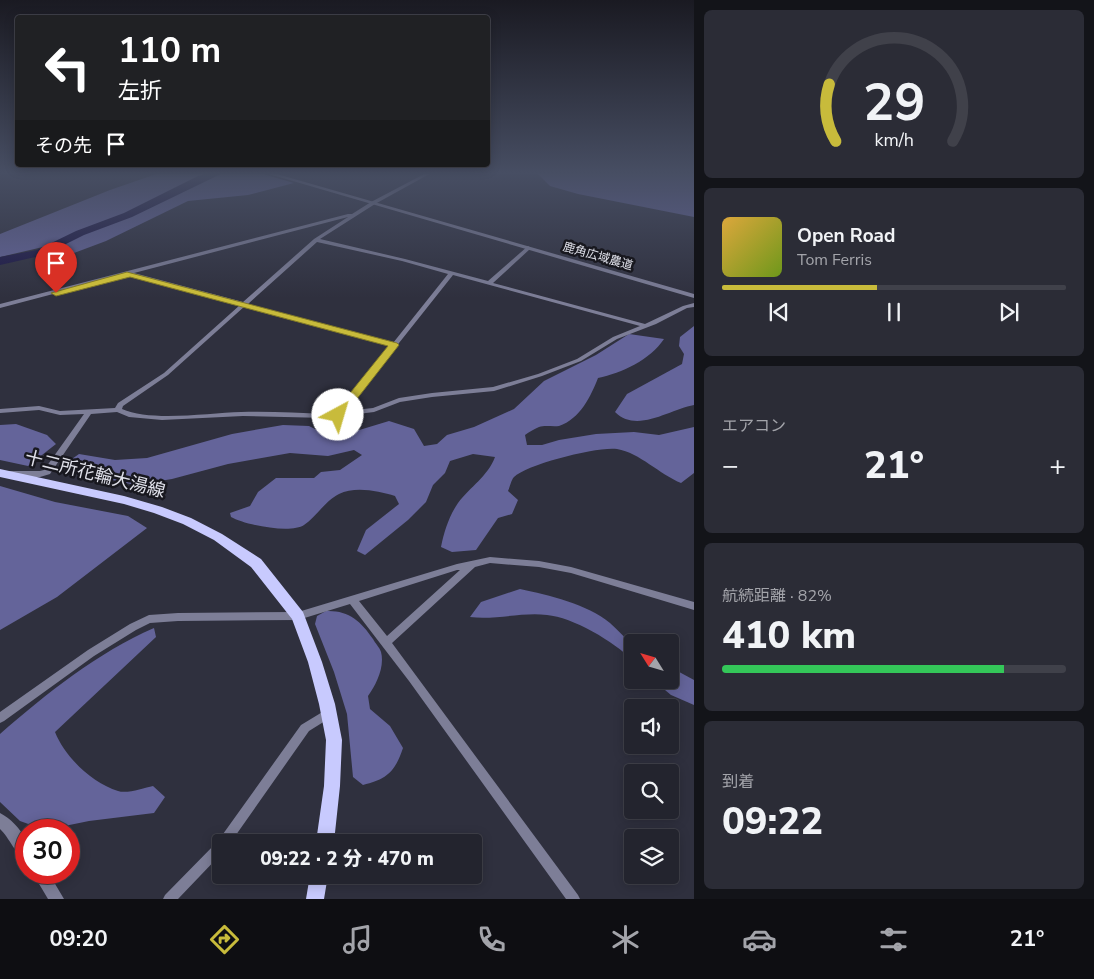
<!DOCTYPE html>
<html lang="ja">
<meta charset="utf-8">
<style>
body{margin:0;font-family:"Nunito Sans","Noto Sans JP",sans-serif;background:#2b2c36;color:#f1f3f6;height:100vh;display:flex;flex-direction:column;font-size:19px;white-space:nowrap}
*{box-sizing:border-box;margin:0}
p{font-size:16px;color:#a3a4aa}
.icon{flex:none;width:28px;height:28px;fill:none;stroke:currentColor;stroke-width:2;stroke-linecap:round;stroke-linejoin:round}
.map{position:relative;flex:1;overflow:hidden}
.details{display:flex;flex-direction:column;gap:10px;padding:10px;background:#131419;width:400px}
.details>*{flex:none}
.guide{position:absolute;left:15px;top:15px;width:475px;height:152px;border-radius:5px;box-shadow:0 2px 12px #0003,0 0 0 1px #40414a;background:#202124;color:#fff;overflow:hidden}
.needle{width:32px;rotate:307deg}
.tools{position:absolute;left:624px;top:634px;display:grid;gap:10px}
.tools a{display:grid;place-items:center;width:55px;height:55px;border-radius:5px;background:#23242e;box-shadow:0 2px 12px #0003,0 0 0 1px #40414a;font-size:25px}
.speed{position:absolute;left:15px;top:819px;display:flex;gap:10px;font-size:25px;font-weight:700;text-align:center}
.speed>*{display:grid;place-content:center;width:65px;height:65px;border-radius:50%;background:#23242e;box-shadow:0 2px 12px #0003,0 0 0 1px #40414a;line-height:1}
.speed .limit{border:8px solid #d22;background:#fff;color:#111}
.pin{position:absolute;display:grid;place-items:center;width:42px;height:42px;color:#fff;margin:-51px -21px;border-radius:50% 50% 50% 0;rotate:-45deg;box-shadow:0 0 5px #0007}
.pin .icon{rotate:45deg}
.me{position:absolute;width:55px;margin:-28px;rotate:39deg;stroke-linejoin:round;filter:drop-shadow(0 0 4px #0008)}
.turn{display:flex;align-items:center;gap:18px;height:105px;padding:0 20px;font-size:22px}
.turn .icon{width:65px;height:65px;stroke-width:2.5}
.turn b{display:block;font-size:35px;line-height:42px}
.then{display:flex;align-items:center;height:48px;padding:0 20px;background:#0003;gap:10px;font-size:19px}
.big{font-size:38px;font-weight:800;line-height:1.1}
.details .widget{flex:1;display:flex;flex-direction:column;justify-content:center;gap:8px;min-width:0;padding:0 18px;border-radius:8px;background:#2b2c36}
.details .dial{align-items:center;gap:0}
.dial svg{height:130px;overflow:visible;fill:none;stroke:#40414a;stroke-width:7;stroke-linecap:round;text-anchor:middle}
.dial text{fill:#f1f3f6;stroke:none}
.song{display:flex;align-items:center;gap:15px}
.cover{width:60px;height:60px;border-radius:8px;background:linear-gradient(135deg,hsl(40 70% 55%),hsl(80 70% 35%))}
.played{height:5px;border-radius:2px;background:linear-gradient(90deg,#c8bb3b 45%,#40414a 45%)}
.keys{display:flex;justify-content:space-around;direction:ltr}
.heat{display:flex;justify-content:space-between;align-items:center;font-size:28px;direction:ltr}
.charge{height:8px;border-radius:4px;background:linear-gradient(90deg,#34c759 82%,#40414a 0)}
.trip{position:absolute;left:212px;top:834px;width:270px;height:50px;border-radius:5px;background:#23242e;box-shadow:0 2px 12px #0003,0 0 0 1px #40414a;font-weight:800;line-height:50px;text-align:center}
.tab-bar{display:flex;height:80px;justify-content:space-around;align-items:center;background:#0e0e12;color:#a3a4aa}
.tab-bar .icon{width:35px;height:35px}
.tab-bar .active{color:#c8bb3b}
.tab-bar b{font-size:22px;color:#f1f3f6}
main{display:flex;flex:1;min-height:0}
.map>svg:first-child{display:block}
.forest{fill:#64649a}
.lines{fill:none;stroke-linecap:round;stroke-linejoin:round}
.river{fill:#1c1746;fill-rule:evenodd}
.minor{fill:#7d7e97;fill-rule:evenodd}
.tertiary{fill:#7d7e97;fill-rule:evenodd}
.primary{fill:#c8cafe;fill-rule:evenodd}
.route{fill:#c8bb3b;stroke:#827a26}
.labels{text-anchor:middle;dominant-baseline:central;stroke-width:5;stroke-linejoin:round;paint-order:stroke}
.far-street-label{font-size:12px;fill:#dfe0e9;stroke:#18181f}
.near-street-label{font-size:18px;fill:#dfe0e9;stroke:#18181f}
</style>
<main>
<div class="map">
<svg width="694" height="899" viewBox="0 0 694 899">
<rect width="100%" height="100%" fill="#2f303e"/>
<path class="forest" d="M162,172H256L294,183L248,195L188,201L106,241L74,253H60L43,247L0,257V234L110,190Z
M536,172H694V217L578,194L550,186Z
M694,326V405C670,409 637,434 615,412L627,394L682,364L684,354L679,346L680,337Z
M629,334L664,339C650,360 622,373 598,378C591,396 580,419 559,426C553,427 545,425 539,427C534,429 529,432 525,435L527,445H542L559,440L596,434L634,432L659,435L694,427V473L681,483C659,474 640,453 617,449C599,446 527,464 514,477C511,480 510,487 508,491L518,500L512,514L498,518L476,550L452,552L441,547C444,532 449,516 458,503C470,487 488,476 495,457L473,454L450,461L445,473L433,485L426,502L408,520L365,555L357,551L366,530L399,504L395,496C379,491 355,486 339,494C325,501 316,517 304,525C291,534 245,525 231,517L230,513L250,506L258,492L276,478H314L321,472L340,470L362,455L354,450L328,456L290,453L256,459L228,464L172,479L135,485L59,468L79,454L115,460L147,458L232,434L283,425L309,426L319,431H356L389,421L414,429L424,446L437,444L447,435L474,427L514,409L544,381L596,355Z
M16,424L47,435L56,444L28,466L0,460V425Z
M0,486L55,502L128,516L147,528L57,597L0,630Z
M520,589C549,595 587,604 610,623C618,630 625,638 632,645V660C615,642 572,617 547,615C522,612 496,620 470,617L481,602Z
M326,611C348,610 361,621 373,639C375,643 380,648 381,652C385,667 376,685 368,696L370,709L390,726L403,748C395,772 387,779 363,785L353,777L347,714L334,672L315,624L317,616Z
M154,628L156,637L55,732C65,757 92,783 118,791C127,794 144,788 153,786L165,797L154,813L89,821L45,830L20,821L0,802V734C47,693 97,653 154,628Z
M670,667L694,680V705L671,695L653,680H670Z"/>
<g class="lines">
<path class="river" d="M211,172H225L132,217L84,235L44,255L0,265V257L37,250L76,231L124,213L198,176Z"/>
<path class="minor" d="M428,172H433L375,204L320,239L405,259L488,281L528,246L531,248L530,249L493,283L645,324L683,306L694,303V307L687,308L656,324L617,339L581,361L542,376L494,391L432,397L400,402L374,412L326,418L243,416L162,420L129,417L117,412L91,414L50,474L40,477H0V471H40L44,470L84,414L60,415L39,410L0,413V409L39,406L60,411L115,408L118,403L164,373L240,305L129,274L0,308V304L348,214H352L371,202ZM348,217L314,239L243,302L134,273ZM317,242L402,261L448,274L393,343L248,304ZM453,275L640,326L613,337L577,359L538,374L493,387L432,393L399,398L373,408L345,411ZM245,306L390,346L336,413L326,414C298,413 269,411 241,412C209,413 150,422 122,409L123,406L168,375Z
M490,557L539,561L571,567L694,602V610L571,573L539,567L490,563L475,567L392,643L578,895L580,899H566L409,681L350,604L298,620L178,621L150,623L136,630L94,656L4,721L0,723V712L88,650L130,624L149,615L178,613L298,612L457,564ZM457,570H460L387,636L359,601Z
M329,708L333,710L334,713L333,716L309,731L231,842H221V854L178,899H163L165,895L218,841L301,725Z"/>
<path class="tertiary" d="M262,172H270L694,294V298Z
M0,813C10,818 21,829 25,839C28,845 26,854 26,860C17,857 9,837 0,829Z
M32,872H48L64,899H48Z"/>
<path class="primary" d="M0,469L124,496L162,507L191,518L222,534L261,559L303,612L322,662L335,704L342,740L340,786L334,842H316L324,786L326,740L319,704L308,662L292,619L251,567L214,540L183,524L154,513L124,504L0,477Z
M310,875H328L324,899H306Z"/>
</g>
<linearGradient id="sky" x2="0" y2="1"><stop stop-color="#1a1a22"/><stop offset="0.58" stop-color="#474e63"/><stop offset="1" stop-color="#474e63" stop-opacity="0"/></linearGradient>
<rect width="694" height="298" fill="url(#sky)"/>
<path class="route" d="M127,272L397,343L399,345L342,418H334V413L388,346L130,277L56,296L51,293Z"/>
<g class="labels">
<g class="far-street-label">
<text transform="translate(598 256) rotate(16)">鹿角広域農道</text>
</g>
<g class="near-street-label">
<text transform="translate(95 474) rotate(14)">十二所花輪大湯線</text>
</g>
</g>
</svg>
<div class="tools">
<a><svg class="needle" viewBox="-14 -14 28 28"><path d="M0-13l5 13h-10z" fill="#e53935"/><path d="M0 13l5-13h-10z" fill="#a3a4aa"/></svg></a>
<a><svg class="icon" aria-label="sound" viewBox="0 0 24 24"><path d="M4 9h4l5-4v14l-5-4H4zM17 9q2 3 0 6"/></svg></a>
<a><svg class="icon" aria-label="search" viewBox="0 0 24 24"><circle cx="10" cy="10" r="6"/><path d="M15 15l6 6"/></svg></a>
<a><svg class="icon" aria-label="layers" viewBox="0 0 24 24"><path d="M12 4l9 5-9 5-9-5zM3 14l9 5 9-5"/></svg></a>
</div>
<div class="speed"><div class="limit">30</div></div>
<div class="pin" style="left:56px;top:293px;background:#d93025"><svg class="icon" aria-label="arrive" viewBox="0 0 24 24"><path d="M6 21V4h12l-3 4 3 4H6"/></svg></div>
<svg class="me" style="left:338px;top:415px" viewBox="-20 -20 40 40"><circle r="19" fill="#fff"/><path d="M0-13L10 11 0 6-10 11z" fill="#c8bb3b"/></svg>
<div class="trip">09:22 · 2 分 · 470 m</div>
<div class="guide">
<div class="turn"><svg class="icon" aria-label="left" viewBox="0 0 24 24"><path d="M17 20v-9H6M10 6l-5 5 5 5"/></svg><div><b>110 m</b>左折</div></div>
<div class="then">その先<svg class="icon" aria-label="arrive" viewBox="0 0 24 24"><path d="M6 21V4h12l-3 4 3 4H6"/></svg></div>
</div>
</div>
<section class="details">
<div class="widget dial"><svg viewBox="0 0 100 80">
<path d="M14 69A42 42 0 1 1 86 69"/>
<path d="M14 69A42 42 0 0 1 10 34" stroke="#c8bb3b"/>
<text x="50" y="56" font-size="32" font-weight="700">29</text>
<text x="50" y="72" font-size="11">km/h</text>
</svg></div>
<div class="widget">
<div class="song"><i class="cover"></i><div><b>Open Road</b><p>Tom Ferris</p></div></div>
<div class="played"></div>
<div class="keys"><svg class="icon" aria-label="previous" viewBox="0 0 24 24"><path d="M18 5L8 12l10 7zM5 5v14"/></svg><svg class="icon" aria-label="pause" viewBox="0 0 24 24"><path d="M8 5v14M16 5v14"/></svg><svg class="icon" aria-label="next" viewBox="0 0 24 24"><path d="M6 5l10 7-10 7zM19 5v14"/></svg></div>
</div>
<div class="widget"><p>エアコン</p>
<div class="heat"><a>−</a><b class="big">21°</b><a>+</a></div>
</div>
<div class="widget"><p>航続距離 · 82%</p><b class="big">410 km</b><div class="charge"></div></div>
<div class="widget"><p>到着</p><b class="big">09:22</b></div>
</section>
</main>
<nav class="tab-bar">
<b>09:20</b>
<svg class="icon active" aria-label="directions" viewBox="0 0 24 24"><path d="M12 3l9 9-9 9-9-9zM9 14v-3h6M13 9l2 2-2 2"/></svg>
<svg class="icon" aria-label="music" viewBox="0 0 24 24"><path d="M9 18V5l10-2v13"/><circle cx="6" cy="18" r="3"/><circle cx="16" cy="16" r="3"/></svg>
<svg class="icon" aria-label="phone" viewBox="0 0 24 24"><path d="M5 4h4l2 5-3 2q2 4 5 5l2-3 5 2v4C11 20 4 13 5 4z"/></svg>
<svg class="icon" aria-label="climate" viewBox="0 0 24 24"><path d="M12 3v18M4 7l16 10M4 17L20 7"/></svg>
<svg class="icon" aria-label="car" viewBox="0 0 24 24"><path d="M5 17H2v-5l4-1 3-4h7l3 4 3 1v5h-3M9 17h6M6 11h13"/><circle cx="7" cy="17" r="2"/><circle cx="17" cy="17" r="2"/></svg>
<svg class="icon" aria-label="filters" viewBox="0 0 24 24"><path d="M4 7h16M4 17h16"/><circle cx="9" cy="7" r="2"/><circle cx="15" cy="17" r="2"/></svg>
<b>21°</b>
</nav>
